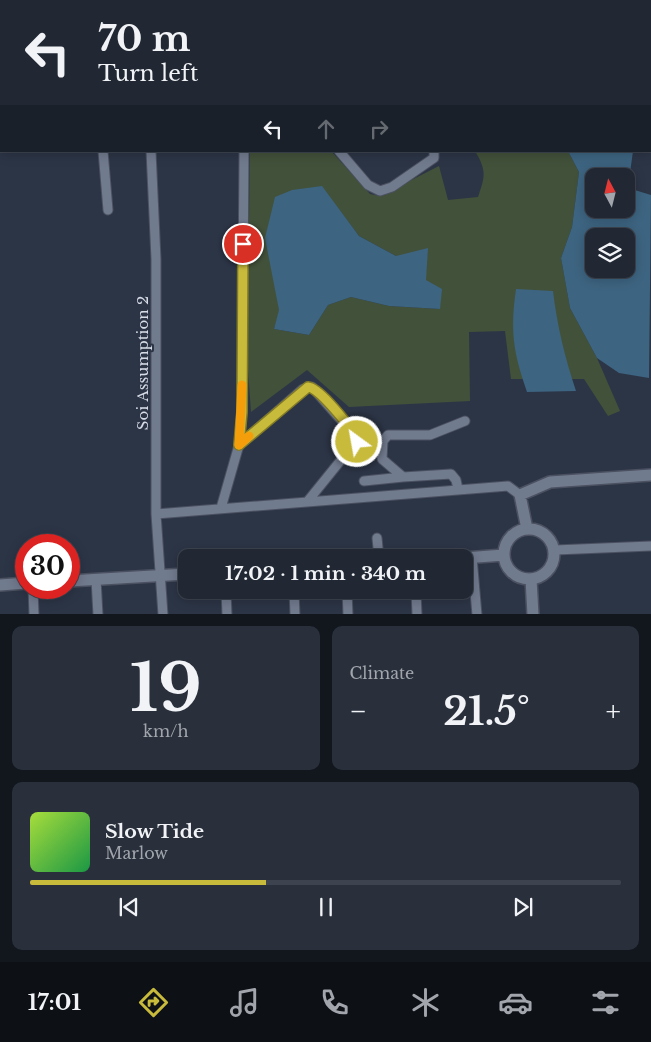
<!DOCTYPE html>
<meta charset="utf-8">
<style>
body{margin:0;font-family:"Libre Baskerville",serif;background:#29303c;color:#f1f3f6;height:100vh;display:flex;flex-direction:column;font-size:19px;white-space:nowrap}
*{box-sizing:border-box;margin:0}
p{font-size:16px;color:#a2a6ac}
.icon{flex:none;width:28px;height:28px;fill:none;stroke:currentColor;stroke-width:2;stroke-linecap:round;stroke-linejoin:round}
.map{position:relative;height:614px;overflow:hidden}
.details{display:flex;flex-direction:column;gap:12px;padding:12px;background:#12161d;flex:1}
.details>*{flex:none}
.banner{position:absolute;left:0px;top:0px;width:651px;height:152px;box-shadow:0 2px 12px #0003,0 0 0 1px #3e444f;background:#212834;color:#f1f3f6;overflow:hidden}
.needle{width:32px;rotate:353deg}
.buttons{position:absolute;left:585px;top:168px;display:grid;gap:10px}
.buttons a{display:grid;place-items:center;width:50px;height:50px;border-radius:10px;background:#212834;box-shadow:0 2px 12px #0003,0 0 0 1px #3e444f;font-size:25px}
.speed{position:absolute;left:15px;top:534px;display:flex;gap:10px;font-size:25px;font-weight:700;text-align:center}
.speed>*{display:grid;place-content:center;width:65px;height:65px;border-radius:50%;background:#212834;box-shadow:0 2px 12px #0003,0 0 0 1px #3e444f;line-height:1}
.speed .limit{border:8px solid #d22;background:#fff;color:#111}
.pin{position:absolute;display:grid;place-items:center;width:42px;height:42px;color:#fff;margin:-21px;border:2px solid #fff;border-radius:50%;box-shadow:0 1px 5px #0007}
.me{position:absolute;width:55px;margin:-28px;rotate:328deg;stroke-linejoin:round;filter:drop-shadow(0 0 4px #0008)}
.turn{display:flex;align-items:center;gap:18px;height:105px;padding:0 15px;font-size:22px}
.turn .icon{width:65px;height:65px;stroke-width:2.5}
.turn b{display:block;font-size:35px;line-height:42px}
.lanes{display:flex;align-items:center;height:48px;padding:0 15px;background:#0003;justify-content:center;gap:25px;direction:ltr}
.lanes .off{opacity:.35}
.big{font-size:38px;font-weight:700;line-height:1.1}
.details .card{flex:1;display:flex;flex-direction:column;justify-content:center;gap:8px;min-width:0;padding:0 18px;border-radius:10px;background:#29303c}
.details .dial{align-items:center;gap:0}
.dial b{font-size:65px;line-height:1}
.song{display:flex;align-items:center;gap:15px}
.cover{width:60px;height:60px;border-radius:8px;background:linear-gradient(135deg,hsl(80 70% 55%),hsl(140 70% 35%))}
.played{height:5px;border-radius:2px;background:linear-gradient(90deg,#c8bb3b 40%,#3e444f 40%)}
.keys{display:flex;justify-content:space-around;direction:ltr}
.heat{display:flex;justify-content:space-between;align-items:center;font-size:28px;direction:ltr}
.details .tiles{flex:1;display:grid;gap:12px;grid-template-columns:1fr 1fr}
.card:last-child{grid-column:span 2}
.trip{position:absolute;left:178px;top:549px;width:295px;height:50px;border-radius:10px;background:#212834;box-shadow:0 2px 12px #0003,0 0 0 1px #3e444f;font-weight:700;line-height:50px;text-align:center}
.tabs{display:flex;height:80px;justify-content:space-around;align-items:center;background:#0d1015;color:#a2a6ac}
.tabs .icon{width:35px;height:35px}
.tabs .current{color:#c8bb3b}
.tabs b{font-size:22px;color:#f1f3f6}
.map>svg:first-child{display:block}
.green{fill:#42513a;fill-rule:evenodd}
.water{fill:#3d6481;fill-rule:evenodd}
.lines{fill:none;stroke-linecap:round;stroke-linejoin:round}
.minor-casing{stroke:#4b5160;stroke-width:11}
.tertiary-casing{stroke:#4b5160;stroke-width:14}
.minor{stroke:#717b8e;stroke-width:9}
.tertiary{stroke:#717b8e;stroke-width:11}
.route-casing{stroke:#827a26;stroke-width:12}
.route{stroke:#c8bb3b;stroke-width:9}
.slow{stroke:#f59e0b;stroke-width:9}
.labels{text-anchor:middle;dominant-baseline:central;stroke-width:4;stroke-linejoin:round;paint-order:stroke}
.street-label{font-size:15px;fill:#d6dbe6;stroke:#2c3546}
</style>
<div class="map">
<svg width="651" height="615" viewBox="0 0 651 615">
<rect width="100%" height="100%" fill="#2c3546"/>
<path class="green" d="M364,0H531L363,1Z
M250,151H331L370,194L380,196L439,166L448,200L478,197C485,176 487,171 475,151H568L579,172L572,227L561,258L570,308L597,358L620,411L608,416L584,379H511L505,331L469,332L470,401L349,407L307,370L251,412L247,355ZM321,186L359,236L396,256L426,280L440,309L389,306L351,297L328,305L309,335L274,329Z"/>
<path class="water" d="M568,151H633L628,188L651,195L649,378L619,373L597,358L570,308L561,258L572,227L579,172ZM626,176V209H594V176ZM594,236H626V269H594Z
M322,186L359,236L396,256L428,248L426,280L442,289L440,309L389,306L351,297L328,305L309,335L274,329L279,310L265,238L275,197L292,190Z
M516,289L553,291C557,325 565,358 576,391L527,392C513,352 510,331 516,289Z"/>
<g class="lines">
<defs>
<path id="minor" d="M6,0V1
M74,0L75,1
M143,0V1
M230,0V1
M613,0V1
M650,64H651
M103,151L108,210
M151,151L156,259V514L163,615
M339,151L368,185L380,191L392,187L431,160L434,158V151
M239,445L303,389L312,387L358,439L307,502
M364,481L403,477
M458,489L456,480L451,474L403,477L382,459L383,441L388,435H430L465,421
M221,508L239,445L242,412L244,151
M156,514L508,486L520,495
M377,538L379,558
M555,550L651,546
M472,557L477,615
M96,579L98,615
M33,588L34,615
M226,590L227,615
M294,590L295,615
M347,590L348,615
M416,590L417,615"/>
<path id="tertiary" d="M504 554a25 25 0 1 1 50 0a25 25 0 1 1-50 0Z
M527,529L520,495L550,482L651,475
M464,558L504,555
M531,579L533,615
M69,581L186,574
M0,585L26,583"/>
</defs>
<use href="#minor" class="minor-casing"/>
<use href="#tertiary" class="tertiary-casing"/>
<use href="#minor" class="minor"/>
<use href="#tertiary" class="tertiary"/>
</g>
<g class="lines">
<defs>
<path id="route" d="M243,244L242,412L239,445L308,387C320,388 347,424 356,435L357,442"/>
</defs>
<use href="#route" class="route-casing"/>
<use href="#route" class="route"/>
<path class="slow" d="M242,385L239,445L249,436"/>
</g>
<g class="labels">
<g class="street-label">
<text transform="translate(142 363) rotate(-90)">Soi Assumption 2</text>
</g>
</g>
</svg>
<div class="buttons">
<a><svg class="needle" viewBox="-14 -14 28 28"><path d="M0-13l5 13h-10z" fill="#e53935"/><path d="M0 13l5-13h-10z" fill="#a2a6ac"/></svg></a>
<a><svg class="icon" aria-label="layers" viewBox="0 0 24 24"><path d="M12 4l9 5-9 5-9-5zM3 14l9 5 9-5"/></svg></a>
</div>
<div class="speed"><div class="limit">30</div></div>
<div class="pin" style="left:243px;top:244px;background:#d93025"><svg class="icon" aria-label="arrive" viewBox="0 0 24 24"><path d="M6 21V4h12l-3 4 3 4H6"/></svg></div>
<svg class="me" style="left:357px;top:442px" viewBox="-20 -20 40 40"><circle r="17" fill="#c8bb3b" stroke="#fff" stroke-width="3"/><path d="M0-11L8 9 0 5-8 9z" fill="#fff"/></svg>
<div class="trip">17:02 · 1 min · 340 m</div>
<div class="banner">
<div class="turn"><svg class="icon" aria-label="left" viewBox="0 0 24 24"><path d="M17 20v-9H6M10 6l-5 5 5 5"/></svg><div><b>70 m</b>Turn left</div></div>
<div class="lanes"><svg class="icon" aria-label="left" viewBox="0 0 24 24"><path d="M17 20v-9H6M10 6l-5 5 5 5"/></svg><svg class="icon off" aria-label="ahead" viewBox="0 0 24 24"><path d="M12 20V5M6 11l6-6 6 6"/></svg><svg class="icon off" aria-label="right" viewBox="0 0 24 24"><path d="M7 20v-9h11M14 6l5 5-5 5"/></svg></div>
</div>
</div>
<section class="details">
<div class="tiles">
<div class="card dial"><b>19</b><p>km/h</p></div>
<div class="card"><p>Climate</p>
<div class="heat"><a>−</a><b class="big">21.5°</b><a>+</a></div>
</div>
<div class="card">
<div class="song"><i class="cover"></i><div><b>Slow Tide</b><p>Marlow</p></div></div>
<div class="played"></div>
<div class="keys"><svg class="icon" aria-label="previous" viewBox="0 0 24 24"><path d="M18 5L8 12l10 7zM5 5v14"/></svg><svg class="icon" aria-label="pause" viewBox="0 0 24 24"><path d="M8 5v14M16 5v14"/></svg><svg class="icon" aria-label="next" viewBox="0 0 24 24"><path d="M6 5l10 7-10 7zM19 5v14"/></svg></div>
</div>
</div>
</section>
<nav class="tabs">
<b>17:01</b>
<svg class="icon current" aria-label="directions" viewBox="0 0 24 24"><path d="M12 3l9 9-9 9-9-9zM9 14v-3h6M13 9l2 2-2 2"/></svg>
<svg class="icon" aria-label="music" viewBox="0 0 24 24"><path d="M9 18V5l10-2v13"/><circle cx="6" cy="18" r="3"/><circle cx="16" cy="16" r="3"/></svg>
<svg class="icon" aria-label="phone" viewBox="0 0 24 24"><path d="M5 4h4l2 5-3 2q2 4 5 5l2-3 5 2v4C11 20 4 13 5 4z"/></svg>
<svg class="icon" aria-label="climate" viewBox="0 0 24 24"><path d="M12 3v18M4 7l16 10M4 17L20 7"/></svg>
<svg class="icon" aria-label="car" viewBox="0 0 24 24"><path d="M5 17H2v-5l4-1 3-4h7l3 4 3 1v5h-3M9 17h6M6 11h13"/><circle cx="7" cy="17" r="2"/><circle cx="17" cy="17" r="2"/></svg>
<svg class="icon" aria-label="filters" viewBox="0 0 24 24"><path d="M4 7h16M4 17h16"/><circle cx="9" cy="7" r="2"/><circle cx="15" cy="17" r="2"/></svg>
</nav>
